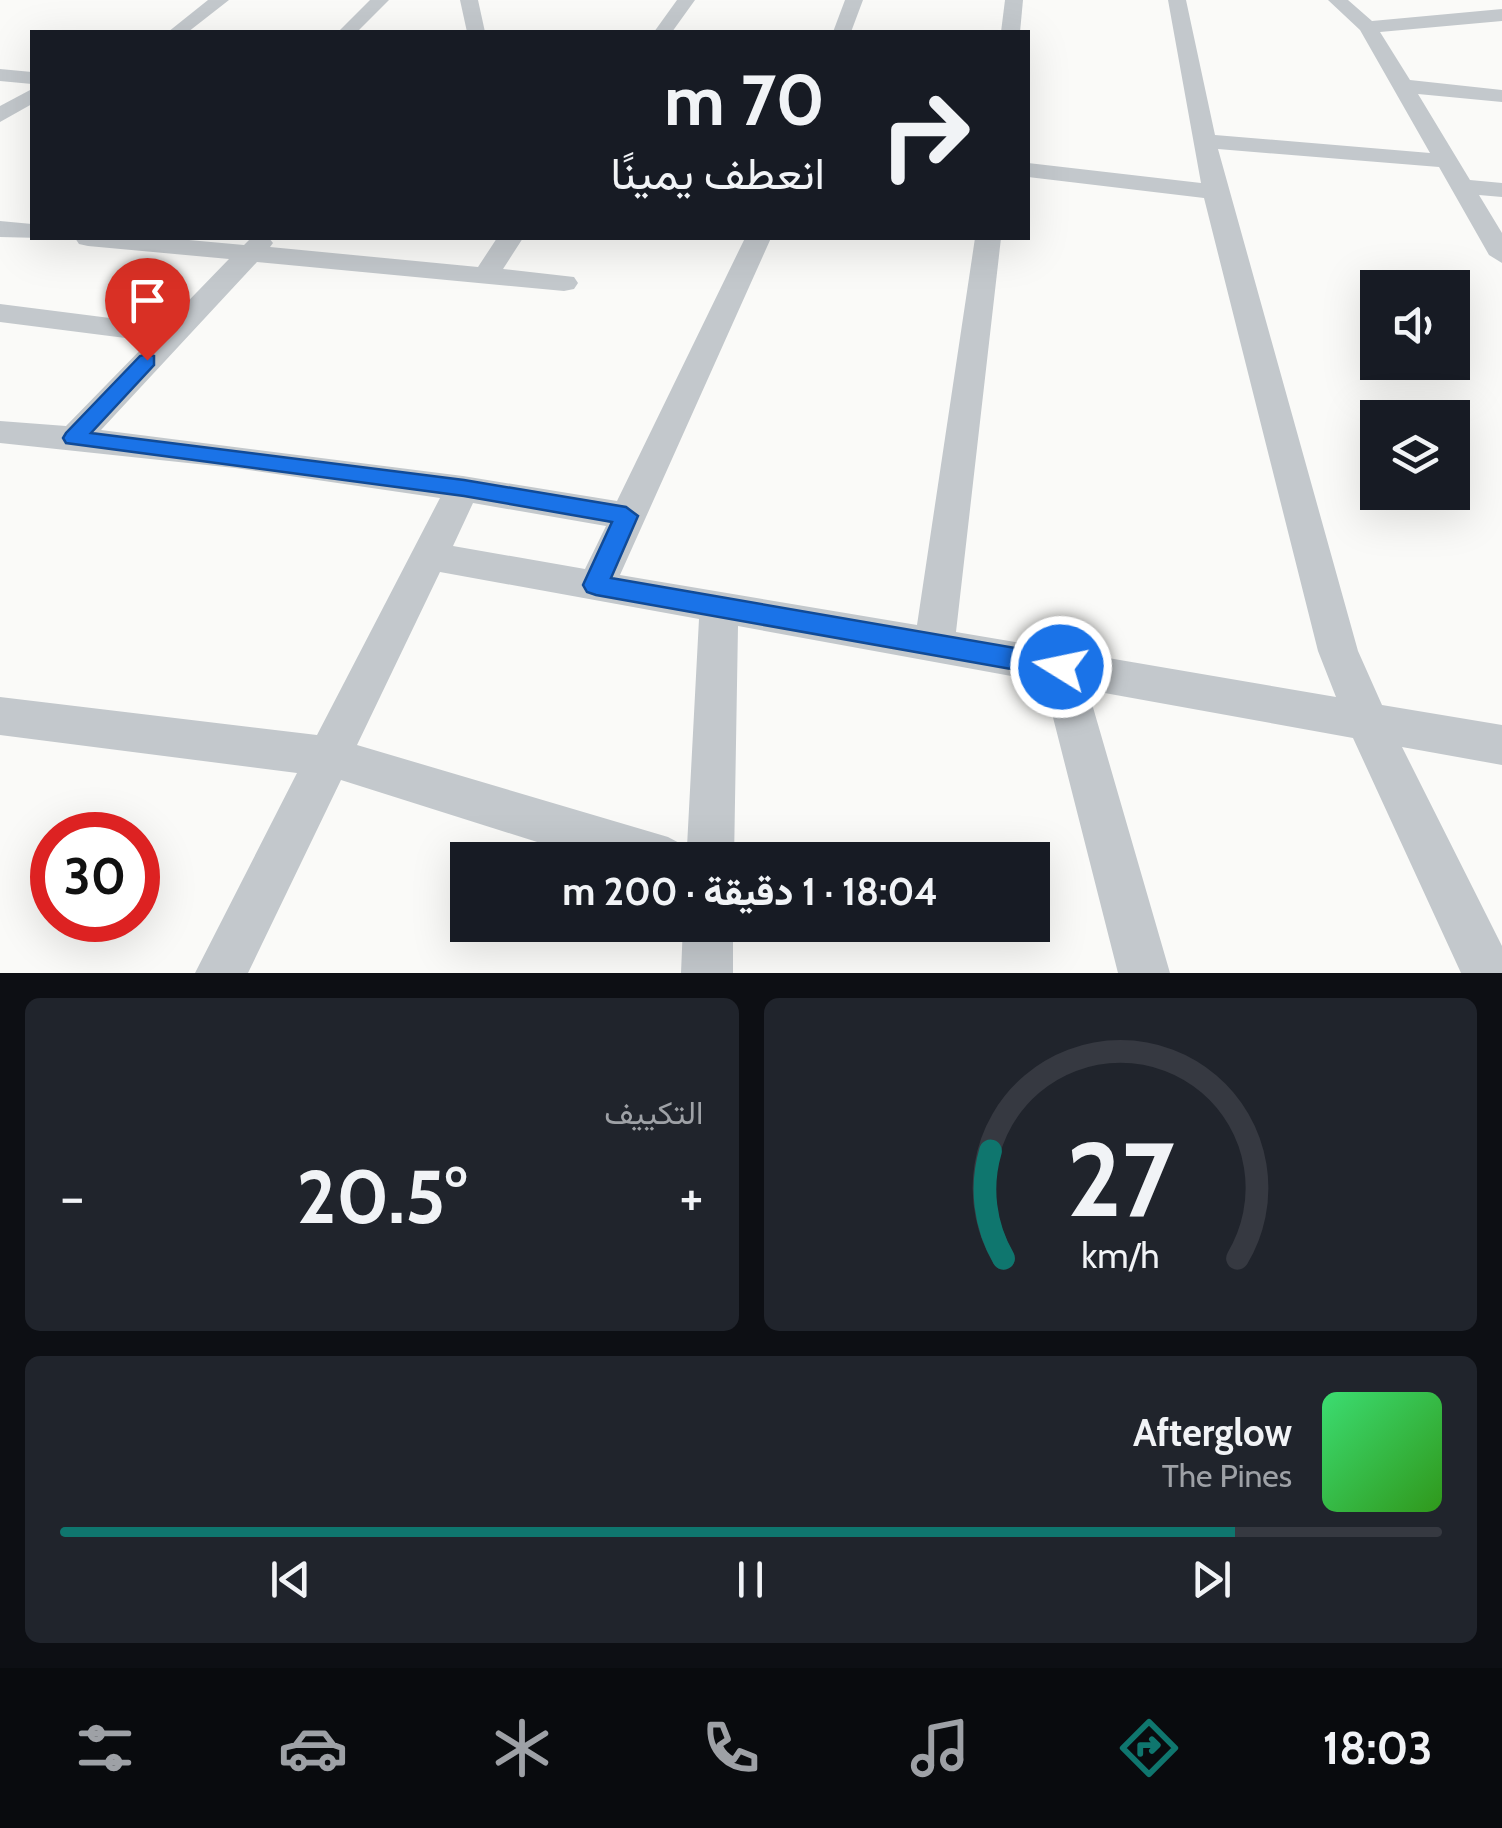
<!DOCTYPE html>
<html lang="ar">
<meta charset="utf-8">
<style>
body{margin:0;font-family:Cabin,Vazirmatn,sans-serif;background:#20242c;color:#f1f3f6;direction:rtl;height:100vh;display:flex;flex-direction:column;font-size:38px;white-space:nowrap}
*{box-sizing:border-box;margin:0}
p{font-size:32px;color:#9ea1a6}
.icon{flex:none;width:55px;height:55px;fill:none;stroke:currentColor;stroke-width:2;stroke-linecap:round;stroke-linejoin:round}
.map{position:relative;height:973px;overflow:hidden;direction:ltr}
.drawer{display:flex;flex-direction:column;gap:25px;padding:25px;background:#0d0f14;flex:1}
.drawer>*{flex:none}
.top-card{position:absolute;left:30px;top:30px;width:1000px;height:210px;border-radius:0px;box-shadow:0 10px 40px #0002;direction:rtl;background:#171b24;color:#f1f3f6;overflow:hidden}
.fabs{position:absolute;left:1360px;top:270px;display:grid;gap:20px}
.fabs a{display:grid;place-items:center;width:110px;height:110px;border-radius:0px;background:#171b24;box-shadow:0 10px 40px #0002;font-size:50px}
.speed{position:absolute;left:30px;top:812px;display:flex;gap:20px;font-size:50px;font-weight:700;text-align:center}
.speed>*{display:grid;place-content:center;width:130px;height:130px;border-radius:50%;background:#171b24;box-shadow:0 10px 40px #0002;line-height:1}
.speed .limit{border:15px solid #d22;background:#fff;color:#111}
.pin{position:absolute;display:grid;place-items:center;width:85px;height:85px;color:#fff;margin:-102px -42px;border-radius:50% 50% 50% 0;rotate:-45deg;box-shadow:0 0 10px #0007}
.pin .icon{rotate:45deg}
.me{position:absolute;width:110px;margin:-55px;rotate:280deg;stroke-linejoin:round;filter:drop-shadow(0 0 8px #0008)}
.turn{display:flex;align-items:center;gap:35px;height:210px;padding:0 40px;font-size:45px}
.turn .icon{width:130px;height:130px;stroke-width:2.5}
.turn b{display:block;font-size:70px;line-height:85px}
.big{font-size:75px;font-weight:800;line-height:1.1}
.drawer .card{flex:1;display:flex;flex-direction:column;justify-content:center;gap:15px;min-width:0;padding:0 35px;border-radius:15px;background:#20242c}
.drawer .dial{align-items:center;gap:0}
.dial svg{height:260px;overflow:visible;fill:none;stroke:#363941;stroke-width:7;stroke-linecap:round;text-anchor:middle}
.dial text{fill:#f1f3f6;stroke:none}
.song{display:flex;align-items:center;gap:30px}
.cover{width:120px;height:120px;border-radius:15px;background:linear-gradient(135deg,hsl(140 70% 55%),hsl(110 70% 35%))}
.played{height:10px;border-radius:5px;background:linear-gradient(90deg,#0f766e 85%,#363941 85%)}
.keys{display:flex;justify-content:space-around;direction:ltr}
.heat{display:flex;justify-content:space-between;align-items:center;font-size:55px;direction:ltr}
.drawer .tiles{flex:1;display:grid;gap:25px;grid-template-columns:1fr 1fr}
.card:last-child{grid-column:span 2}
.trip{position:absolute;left:450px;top:842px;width:600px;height:100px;border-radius:0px;background:#171b24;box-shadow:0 10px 40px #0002;font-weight:800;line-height:100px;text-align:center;direction:rtl}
.dock{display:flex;height:160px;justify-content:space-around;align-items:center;background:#090b0e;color:#9ea1a6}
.dock .icon{width:70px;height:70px}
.dock .on{color:#0f766e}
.dock b{font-size:45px;color:#f1f3f6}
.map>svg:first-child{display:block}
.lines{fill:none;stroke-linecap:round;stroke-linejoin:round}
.street{fill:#c3c8cc;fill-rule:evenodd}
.route{fill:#1a73e8;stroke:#114b97;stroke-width:2.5}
</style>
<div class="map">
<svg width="1502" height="973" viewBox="0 0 1502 973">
<rect width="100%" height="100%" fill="#fafaf8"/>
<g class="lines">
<path class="street" d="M208,0H229L188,32H168Z
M370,0H389L357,32H338Z
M460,0H478L485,32H467Z
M677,0H695L672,32H654Z
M845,0H863L851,32H833Z
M1005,0H1023L1020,32H1001Z
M1168,0H1186L1215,135L1430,153L1360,30L1328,0H1348L1372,21L1502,9V21L1380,32L1410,80L1502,90V102L1418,94L1470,180L1502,183V197L1479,195L1502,233V263L1489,255L1439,167L1218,149L1358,651L1382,705L1502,725V765L1402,747L1502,946V973H1461L1353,738L1088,690L1170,973H1118L1044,682L738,626L734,860H594L341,780L248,973H195L297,773L0,735V697L317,735L440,498L235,468L0,443V421L66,426L149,341L0,322V304L165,325L229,259L88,246L79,244L75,238H167L244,245L251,238H269L273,243L270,247L478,267L497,238H523L503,269L574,277L578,283L574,289L564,291L257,262L101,430L463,476L617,501L745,238H771L620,575L917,625L975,238H1001L956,632L1336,697L1318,651L1204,198L1028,177V163L1201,183ZM473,503L606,526L585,569L453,546ZM440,572L699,619L687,847L668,837L357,745Z
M0,69L32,72V84L0,81Z
M32,89V104L0,122V106Z
M0,221L32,224V238H41L0,237Z
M683,925H733V973H681Z"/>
</g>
<path class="route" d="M147,354L154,356V365L91,433L464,480L626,507L638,516L611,578L1061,656L1071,659L1075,667L1071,675L1061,678L596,595L587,592L583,585L612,522L464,496L66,443L63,438L66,433L140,356Z"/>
</svg>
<div class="fabs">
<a><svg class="icon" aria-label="sound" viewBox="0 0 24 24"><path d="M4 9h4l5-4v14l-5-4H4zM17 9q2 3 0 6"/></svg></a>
<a><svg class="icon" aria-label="layers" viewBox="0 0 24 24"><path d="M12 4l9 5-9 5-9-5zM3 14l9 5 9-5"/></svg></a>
</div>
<div class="speed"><div class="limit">30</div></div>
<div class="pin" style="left:147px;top:360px;background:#d93025"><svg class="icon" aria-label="arrive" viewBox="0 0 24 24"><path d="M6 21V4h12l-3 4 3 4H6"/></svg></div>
<svg class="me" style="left:1061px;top:667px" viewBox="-20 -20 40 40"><circle r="17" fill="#1a73e8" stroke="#fff" stroke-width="3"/><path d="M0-11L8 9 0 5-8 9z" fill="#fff"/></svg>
<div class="trip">18:04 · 1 دقيقة · 200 m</div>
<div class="top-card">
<div class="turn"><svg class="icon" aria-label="right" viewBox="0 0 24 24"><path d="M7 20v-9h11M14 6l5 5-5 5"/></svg><div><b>70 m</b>انعطف يمينًا</div></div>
</div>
</div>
<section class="drawer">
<div class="tiles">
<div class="card dial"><svg viewBox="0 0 100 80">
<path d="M14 69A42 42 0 1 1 86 69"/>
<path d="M14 69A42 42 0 0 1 10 36" stroke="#0f766e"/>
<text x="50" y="56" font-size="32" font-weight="700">27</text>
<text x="50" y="72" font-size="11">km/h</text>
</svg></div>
<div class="card"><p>التكييف</p>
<div class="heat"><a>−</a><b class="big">20.5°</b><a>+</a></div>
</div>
<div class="card">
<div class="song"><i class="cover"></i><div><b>Afterglow</b><p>The Pines</p></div></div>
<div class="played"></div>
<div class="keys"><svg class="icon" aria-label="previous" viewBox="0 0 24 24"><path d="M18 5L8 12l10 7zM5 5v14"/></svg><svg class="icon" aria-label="pause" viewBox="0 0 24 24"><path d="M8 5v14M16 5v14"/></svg><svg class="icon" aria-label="next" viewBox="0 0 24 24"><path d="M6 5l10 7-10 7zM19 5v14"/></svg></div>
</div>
</div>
</section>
<nav class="dock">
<b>18:03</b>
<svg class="icon on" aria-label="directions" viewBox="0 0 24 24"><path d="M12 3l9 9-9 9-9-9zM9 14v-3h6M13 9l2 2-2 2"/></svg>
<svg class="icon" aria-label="music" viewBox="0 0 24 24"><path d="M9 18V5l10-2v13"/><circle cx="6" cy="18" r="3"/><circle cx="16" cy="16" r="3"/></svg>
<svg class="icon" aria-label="phone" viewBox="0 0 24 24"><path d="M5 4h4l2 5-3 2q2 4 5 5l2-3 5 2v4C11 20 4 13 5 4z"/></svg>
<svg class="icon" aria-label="climate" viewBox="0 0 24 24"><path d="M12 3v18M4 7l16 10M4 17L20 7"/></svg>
<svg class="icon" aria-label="car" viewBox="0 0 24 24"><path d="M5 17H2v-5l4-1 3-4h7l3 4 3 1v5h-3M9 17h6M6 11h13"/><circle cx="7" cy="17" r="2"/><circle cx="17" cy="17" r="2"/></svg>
<svg class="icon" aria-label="filters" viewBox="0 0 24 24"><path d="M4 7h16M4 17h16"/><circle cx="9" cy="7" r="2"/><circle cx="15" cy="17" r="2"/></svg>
</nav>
